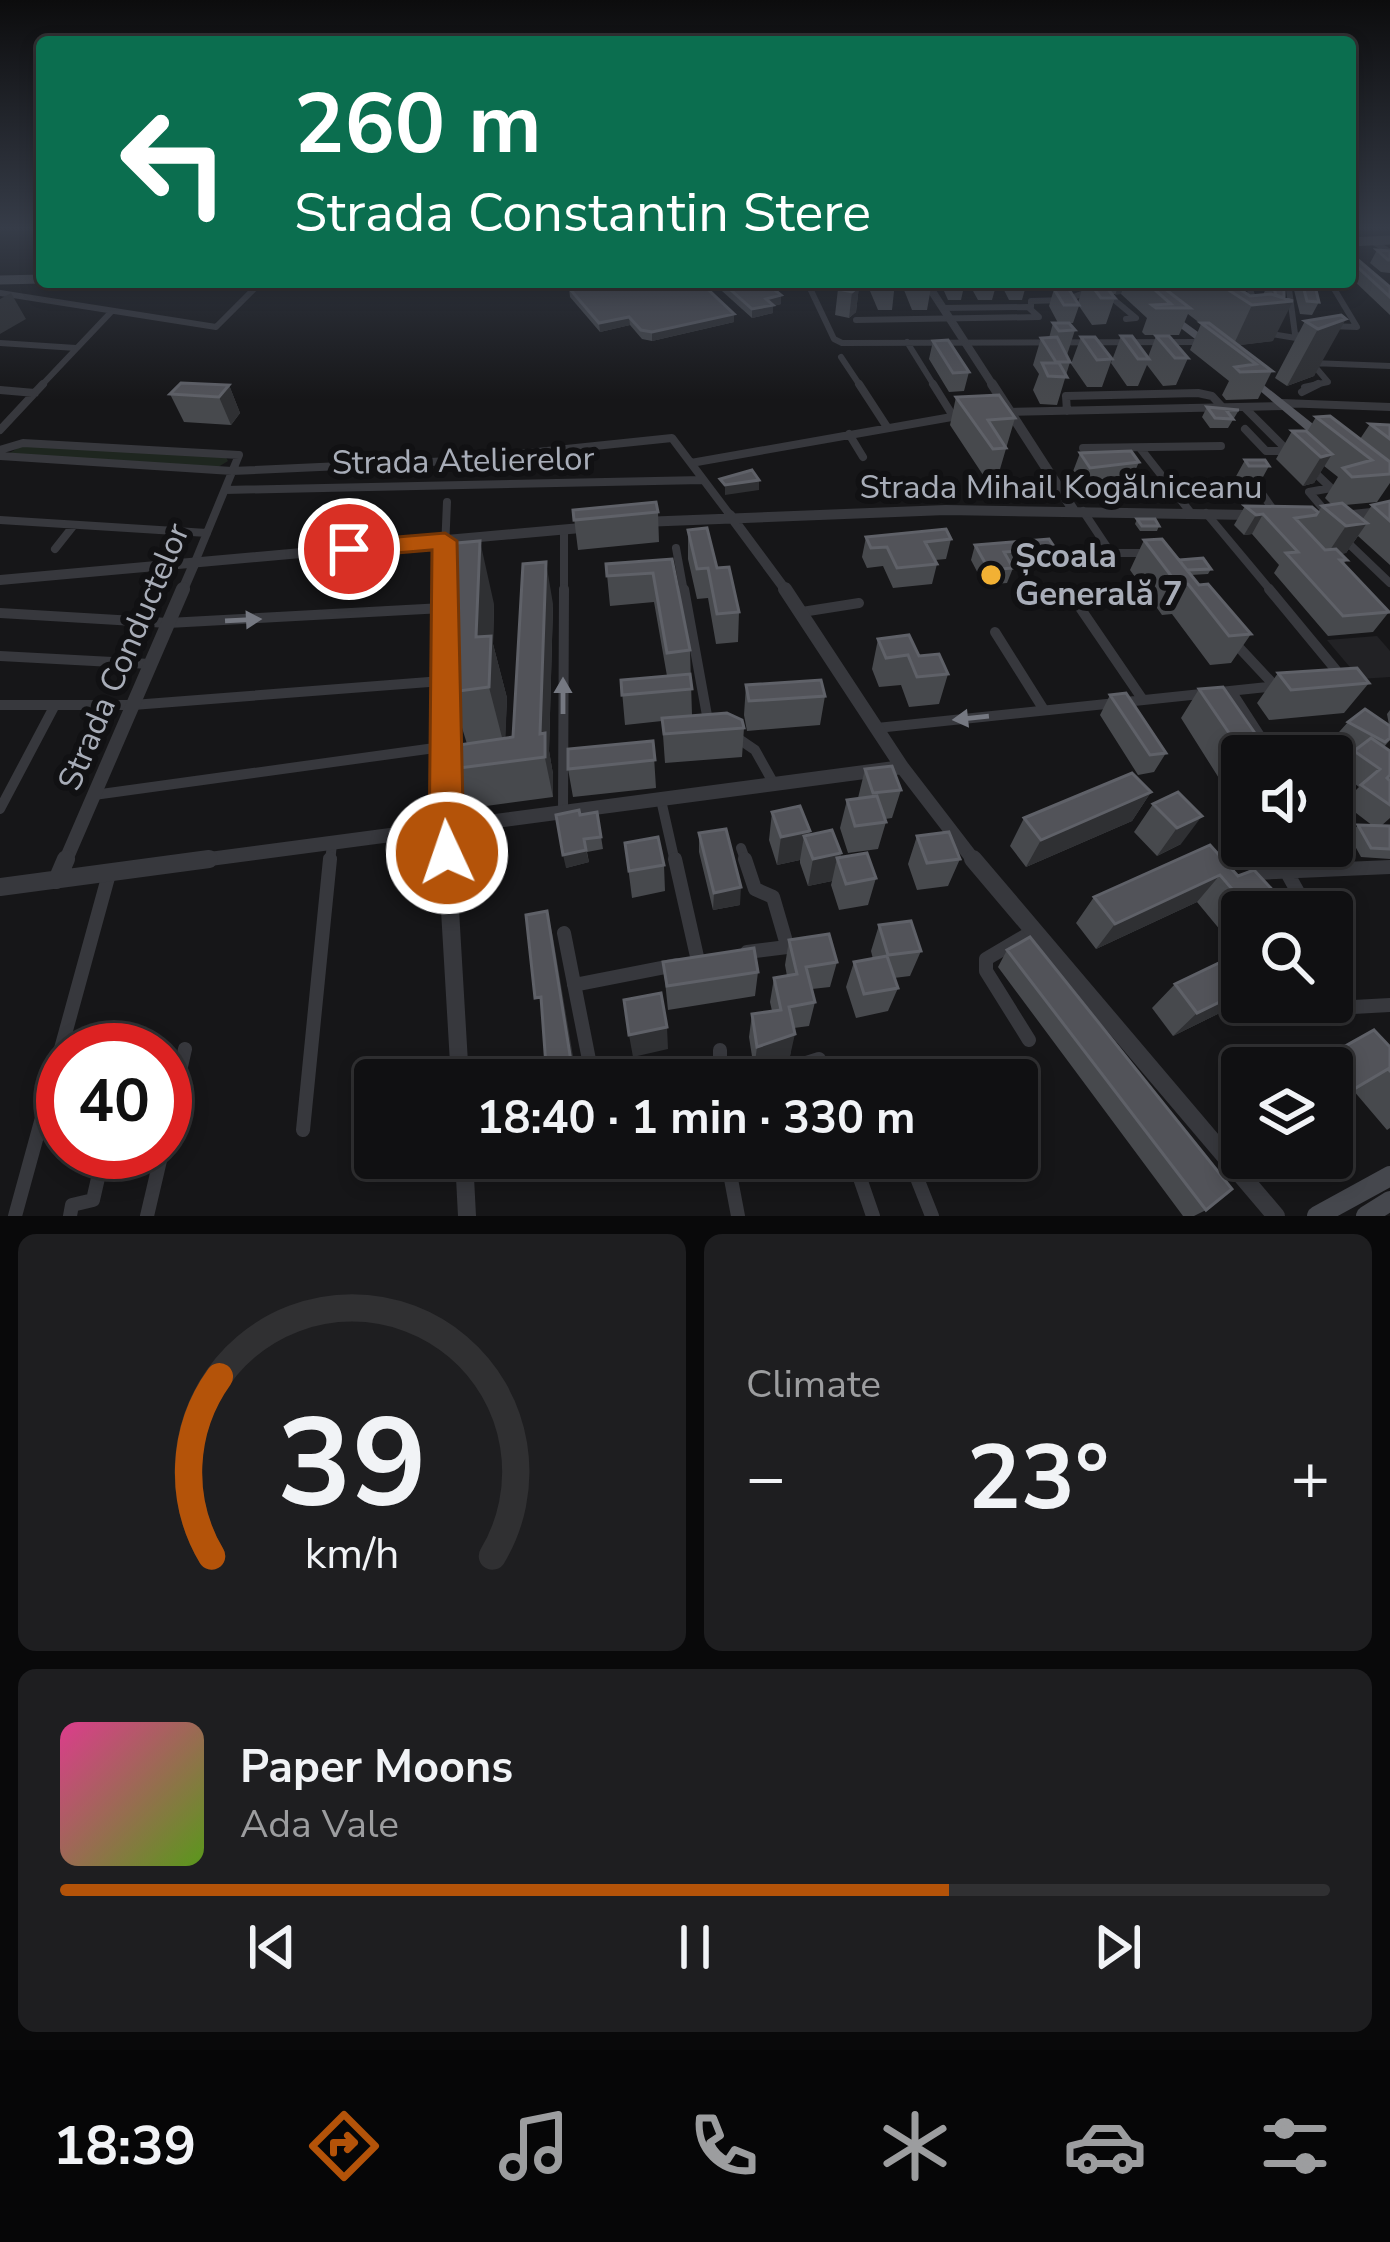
<!DOCTYPE html>
<meta charset="utf-8">
<style>
body{margin:0;font-family:"Nunito Sans",sans-serif;background:#1e1e20;color:#f1f3f6;height:100vh;display:flex;flex-direction:column;font-size:45px;white-space:nowrap}
*{box-sizing:border-box;margin:0}
p{font-size:39px;color:#9c9d9f}
.icon{flex:none;width:66px;height:66px;fill:none;stroke:currentColor;stroke-width:2;stroke-linecap:round;stroke-linejoin:round}
.map{position:relative;height:1216px;overflow:hidden}
.drawer{display:flex;flex-direction:column;gap:18px;padding:18px;background:#09090a;flex:1}
.drawer>*{flex:none}
.top-card{position:absolute;left:36px;top:36px;width:1320px;height:252px;border-radius:12px;box-shadow:0 6px 18px #0003,0 0 0 3px #303032;background:#0b6e4f;color:#fff;overflow:hidden}
.controls{position:absolute;left:1221px;top:735px;display:grid;gap:24px}
.controls a{display:grid;place-items:center;width:132px;height:132px;border-radius:12px;background:#101012;box-shadow:0 6px 18px #0003,0 0 0 3px #303032;font-size:60px}
.speed{position:absolute;left:36px;top:1023px;display:flex;gap:24px;font-size:60px;font-weight:700;text-align:center}
.speed>*{display:grid;place-content:center;width:156px;height:156px;border-radius:50%;background:#101012;box-shadow:0 6px 18px #0003,0 0 0 3px #303032;line-height:1}
.speed .limit{border:18px solid #d22;background:#fff;color:#111}
.pin{position:absolute;display:grid;place-items:center;width:102px;height:102px;color:#fff;margin:-51px;border:6px solid #fff;border-radius:50%;box-shadow:0 3px 12px #0007}
.me{position:absolute;width:132px;margin:-66px;rotate:357deg;stroke-linejoin:round;filter:drop-shadow(0 0 9px #0008)}
.turn{display:flex;align-items:center;gap:42px;height:252px;padding:0 60px;font-size:54px}
.turn .icon{width:156px;height:156px;stroke-width:2.5}
.turn b{display:block;font-size:84px;line-height:102px}
.big{font-size:90px;font-weight:700;line-height:1.1}
.drawer .tile{flex:1;display:flex;flex-direction:column;justify-content:center;gap:18px;min-width:0;padding:0 42px;border-radius:18px;background:#1e1e20}
.drawer .dial{align-items:center;gap:0}
.dial svg{height:312px;overflow:visible;fill:none;stroke:#303032;stroke-width:7;stroke-linecap:round;text-anchor:middle}
.dial text{fill:#f1f3f6;stroke:none}
.song{display:flex;align-items:center;gap:36px}
.cover{width:144px;height:144px;border-radius:18px;background:linear-gradient(135deg,hsl(330 70% 55%),hsl(90 70% 35%))}
.played{height:12px;border-radius:6px;background:linear-gradient(90deg,#b45309 70%,#303032 70%)}
.keys{display:flex;justify-content:space-around;direction:ltr}
.heat{display:flex;justify-content:space-between;align-items:center;font-size:66px;direction:ltr}
.drawer .tiles{flex:1;display:grid;gap:18px;grid-template-columns:1fr 1fr}
.tile:last-child{grid-column:span 2}
.trip{position:absolute;left:354px;top:1059px;width:684px;height:120px;border-radius:12px;background:#101012;box-shadow:0 6px 18px #0003,0 0 0 3px #303032;font-weight:700;line-height:120px;text-align:center}
.tabs{display:flex;height:192px;justify-content:space-around;align-items:center;background:#060607;color:#9c9d9f}
.tabs .icon{width:84px;height:84px}
.tabs .active{color:#b45309}
.tabs b{font-size:54px;color:#f1f3f6}
.map>svg:first-child{display:block}
.built{fill:#222225}
.green{fill:#1e261f}
.lines{fill:none;stroke-linecap:round;stroke-linejoin:round}
.minor-far3{stroke:#37383d;stroke-width:6}
.minor-far2{stroke:#37383d;stroke-width:8}
.minor-far1{stroke:#37383d;stroke-width:10}
.minor{stroke:#37383d;stroke-width:14}
.tertiary-far3{stroke:#37383d;stroke-width:8}
.tertiary-far2{stroke:#37383d;stroke-width:10}
.tertiary-far1{stroke:#37383d;stroke-width:14}
.tertiary{stroke:#37383d;stroke-width:18}
.secondary-far1{stroke:#45474d;stroke-width:9}
.secondary{stroke:#45474d;stroke-width:20}
.primary{fill:#53555c;fill-rule:evenodd}
.wall{fill:#47494d}
.shaded-wall{fill:#2f3033}
.building{fill:#525359;stroke:#5f6168;stroke-width:3}
.oneway{fill:#757881}
.route{fill:#b45309;stroke:#753606;stroke-width:3}
.poi-dot{fill:#f2b134;stroke:#111113;stroke-width:4.5}
.labels{text-anchor:middle;dominant-baseline:central;stroke-width:12;stroke-linejoin:round;paint-order:stroke}
.street-label{font-size:33px;fill:#a8adb8;stroke:#111113}
.poi-label{font-size:33px;font-weight:bold;fill:#a8adb8;stroke:#111113;text-anchor:start}
</style>
<div class="map">
<svg width="1390" height="1216" viewBox="0 0 1390 1216">
<rect width="100%" height="100%" fill="#161618"/>
<path class="built" d="M1377,636L1390,651V677L1360,679L1327,640Z"/>
<path class="green" d="M21,446L226,457L228,461L215,469L8,454Z"/>
<g class="lines">
<path class="minor-far3" d="M1372,241L1390,252
M807,282L834,339L842,343L1200,342
M1288,282L1295,334L1303,338
M1330,282L1357,327L1330,326
M807,283L835,282
M0,293L216,327L261,282
M1106,293L1136,318L1126,319
M1239,296L1252,295L1247,282
M1031,307V301L1065,300L1090,291
M856,320L1039,317L1028,307L944,308
M1265,333L1308,340
M907,342L935,387
M0,343L76,348
M841,357L861,387
M1312,363L1390,366
M40,387L112,311
M1304,387L1328,382L1311,362"/>
<path class="minor-far2" d="M859,384L887,427
M933,384L953,416
M0,390L35,393
M1302,392L1318,384
M1282,403L1390,407
M1246,409L1288,451
M1067,411L1066,396L1198,393L1212,396L1224,409
M1004,412L1286,406
M1245,429L1266,451H1284
M0,430L43,384
M849,434L863,457
M1083,448L1221,446
M1140,448L1191,513
M0,450L23,443L239,455L195,562
M0,456L232,471L451,461L672,438L730,515
M691,463L963,415
M1310,468L1331,488L1309,492L1327,513
M1227,481H1253L1277,515
M225,490L703,480
M1083,511L1111,553H1145
M1206,513L1272,592
M0,520L207,533
M1346,541L1390,583
M676,548L684,592
M55,549L74,525
M444,572L447,502
M564,592V529"/>
<path class="minor-far1" d="M684,589L708,721
M1269,589L1336,670L1335,679
M1072,596L1143,700
M802,612L859,603
M0,613L168,623L443,608
M995,632L1044,710
M1232,640L1275,686
M442,655L445,830
M0,656L150,664
M1231,691L1273,756
M0,705H133L442,681
M877,728L1277,686
M733,735L755,750L774,784
M94,795L442,747
M661,800L675,862
M0,809L55,705
M563,813L564,589
M1331,846L1344,862
M741,848L746,862
M330,862L332,844"/>
<path class="minor" d="M675,859L698,961
M745,859L755,889L773,897L787,945
M1342,859L1347,866
M1285,869L1309,912
M1255,873L1390,867
M564,933L593,1080
M747,952L795,946
M574,985L676,965
M1335,1008L1390,1005
M1029,1040L986,971V959L1032,932
M720,1050V1080
M769,1080L781,1071L819,1059L827,1080
M303,1130L330,859
M165,1137L185,1049
M727,1158L738,1216
M853,1158L873,1216
M909,1158L932,1216
M15,1216L109,874
M70,1216L72,1205L93,1200L104,1152
M147,1216L162,1152"/>
<path class="tertiary-far3" d="M926,282L994,387"/>
<path class="tertiary-far2" d="M992,384L1074,511
M730,515L787,592
M1343,516L1390,511
M642,522L946,510L1251,515
M0,580L592,527
M182,592L195,562"/>
<path class="tertiary-far1" d="M785,589L902,767L975,862
M445,830L447,862
M65,862L183,589
M187,862L902,767"/>
<path class="tertiary" d="M447,859L460,1080
M973,859L1276,1216
M57,880L66,859
M0,887L209,859
M464,1158L467,1216"/>
<path class="secondary-far1" d="M1350,242L1390,240
M0,280L42,279"/>
<path class="secondary" d="M1317,1216L1390,1176
M1366,1216L1390,1201"/>
<path class="primary" d="M1169,311L1216,345V349H1208L1165,316L1164,314Z
M1250,374L1327,435V441H1319L1246,379V375Z"/>
</g>
<path class="wall" d="M1377,250L1390,251V273L1381,272L1370,263Z
M1350,253L1390,287V315L1350,277Z
M712,282H765L781,304L773,306V313L752,318Z
M872,282H895L892,310H878L870,291Z
M905,282H932L927,310H912L904,290Z
M945,282H965L961,300H948L944,291Z
M975,282H997L992,300H978L973,291Z
M1006,282H1027L1022,300H1009L1004,290Z
M1084,282H1239L1237,288L1250,296L1263,295L1269,282H1275L1273,341L1239,345L1272,371L1258,399L1226,400L1222,395L1229,381L1190,350L1201,324L1188,314L1179,335H1145L1142,332L1147,318L1121,294H1111L1115,298L1106,324L1092,325L1079,306L1073,323H1058L1049,306L1054,289L1078,303Z
M1292,282H1314L1319,302L1312,315L1300,314Z
M859,286L856,312L849,318L835,315L838,289Z
M569,288L734,322L652,341L642,339L630,325L600,332L570,297Z
M1341,315L1314,376L1287,386L1275,378L1305,321Z
M1053,323L1075,330L1067,355L1070,362L1057,405L1040,404L1033,390L1039,374L1033,365L1041,338H1049Z
M1121,336L1148,357L1156,336L1188,358L1176,385L1163,386L1147,365L1138,386H1127L1111,363Z
M1081,337L1112,359L1102,387H1087L1071,364Z
M933,341L969,372L964,391L949,392L929,359Z
M229,385L240,413L231,425L184,422L170,394Z
M956,397L1015,418L998,476L985,478L950,425Z
M1207,407L1239,410L1228,428H1210L1202,417Z
M1316,417L1360,439L1370,424L1390,425V483L1377,502L1345,505L1362,520L1372,505L1390,501V565L1358,536L1346,553L1340,554L1347,560L1343,564L1389,612L1373,632L1328,636L1274,573L1279,565L1252,534L1244,535L1234,525L1245,506L1318,512L1322,506L1331,504L1325,498L1338,477L1324,466L1314,483L1303,486L1276,459L1292,431L1307,432Z
M1080,453L1139,462L1126,491L1078,497L1069,482Z
M1245,460L1269,466L1253,495H1233L1229,489Z
M573,510L658,512L659,542L578,550Z
M1137,519L1159,526L1157,531H1140L1135,524Z
M688,530L717,568L739,612L738,642L716,644L708,598L697,599L688,559Z
M866,537L951,539L946,559L935,560L937,564L932,584L893,588L883,566L867,568L862,557Z
M1144,540L1179,560L1211,569L1208,574L1191,575L1199,585L1251,634L1231,663L1210,665L1172,614L1162,615L1130,570Z
M975,545L1055,548L1049,563L1011,566L1013,568L1007,583L984,585L971,560Z
M672,559L690,650L692,715L744,728L742,757L665,763L662,721L625,725L621,680L667,676L654,602L610,606L606,564Z
M494,604L493,644L507,698L505,738L513,737L553,604L549,751L553,774V797L464,809L451,769L467,744L435,640Z
M878,639L919,656L948,674L939,704L909,707L901,685L879,687L872,669Z
M1278,673L1369,683L1344,713L1269,720L1257,703Z
M746,685L825,696L820,725L747,731L744,715Z
M1199,689L1268,752L1265,756H1242V781L1222,783L1181,718Z
M1110,695L1166,753L1154,772L1138,775L1100,715Z
M1390,710V740L1384,747L1390,778V818L1381,826H1390V859L1361,857L1349,835L1358,825L1373,826L1343,803L1359,787L1337,770L1352,753L1331,741L1348,722L1389,725L1387,714Z
M653,741L656,788L573,797L568,769Z
M865,769L901,790L892,818L885,819L886,822L878,849L848,853L840,828L847,800L858,798Z
M1151,792L1132,821L1026,867L1010,846L1024,818Z
M1178,792L1181,844L1157,856L1134,832L1153,804Z
M597,812L603,849L587,852L589,862L566,868L580,815Z
M772,812L841,853L840,857L876,878L868,905L839,910L831,885L832,881L808,886L800,863V860L777,865L769,840Z
M699,833L740,905L713,910L699,852Z
M917,836L960,859L948,886L917,890L908,864Z
M625,843L664,865L665,891L632,898Z
M1210,845L1266,912H1242V930L1226,937L1197,902L1096,949L1076,923L1094,897Z
M879,925L921,951L910,976L894,978L898,988L888,1011L856,1018L846,987L854,962L873,959L871,951Z
M789,940L837,962L830,987L812,989L815,1002L809,1026L794,1028L790,1056L754,1069L749,1037L752,1014L772,1011L770,1002L774,978L787,976L785,965Z
M1007,950L1206,1210L1194,1216H1183L998,967Z
M1242,952V1002L1173,1036L1152,1008L1175,984Z
M663,962L758,972L755,996L668,1010Z
M1390,1047V1128L1387,1130L1353,1090Z"/>
<path class="shaded-wall" d="M1120,282H1125L1121,294L1115,295Z
M859,286L856,312L849,318L852,292Z
M11,293L26,319L0,334V299Z
M781,295V304L773,306V313L752,318V309L766,299Z
M1293,301L1273,341L1233,346L1252,305Z
M734,314V322L652,341V332Z
M629,317L630,325L600,332L599,323Z
M1346,319L1314,376L1287,386L1318,329Z
M229,385L240,413L231,425L219,397Z
M1332,454L1314,483L1303,486L1321,457Z
M759,480V490L725,495V485Z
M1263,514L1252,534L1244,535L1256,515Z
M1367,523L1346,553L1326,556L1346,526Z
M480,541L494,604L493,644L507,698L505,749L476,637Z
M546,562L553,604L549,751L553,774V797L540,734Z
M1151,792L1132,821L1026,867L1041,840Z
M1202,816L1181,844L1157,856L1177,828Z
M810,831L808,844L804,836L800,860L777,865L781,837Z
M586,850L589,862L566,868L563,855Z
M841,853L839,863L837,858L832,881L808,886L813,859Z
M1220,875L1197,902L1096,949L1115,924Z
M741,887L740,905L713,910L714,893Z
M1280,898L1266,912H1251V911Z
M547,911L553,937L577,1080H574Z
M1242,921V930L1226,937Z
M1242,991V1002L1173,1036L1197,1013Z
M667,1027L668,1049L633,1057L629,1035Z
M795,1034L790,1056L754,1069L757,1047Z"/>
<path class="building" d="M1377,250L1390,251V260H1388Z
M1350,253L1390,287V297L1350,260Z
M599,282H700L734,314L652,332L641,330L629,317L599,323L569,288Z
M722,282H765L781,295L766,299L773,305L752,309Z
M1089,282H1102L1115,298H1101Z
M1146,282H1156L1190,308H1156L1152,305L1171,304Z
M1216,282H1229L1250,296L1271,294L1293,301L1252,305Z
M1272,282L1284,287V298L1276,295Z
M1302,282H1314L1319,302L1307,301Z
M845,283L859,286L852,292L838,289Z
M1068,288L1079,305H1064L1054,289Z
M1341,315L1346,319L1318,329L1305,321Z
M1053,323H1069L1075,330L1059,331Z
M1201,323H1209L1272,371L1240,372L1235,367L1256,364Z
M1121,336H1132L1149,359H1138Z
M1156,336H1169L1188,358H1175Z
M1057,337L1070,362H1056L1041,338Z
M1081,337H1095L1112,359L1097,360Z
M948,340L969,372L953,373L933,341Z
M1042,363H1059L1067,377L1048,376Z
M181,383L229,385L219,397L170,394Z
M999,395L1015,418L988,420L1006,448L993,449L956,397Z
M1207,407L1239,410H1226L1233,419L1215,418Z
M1330,416L1390,462V474L1352,477L1343,468L1372,460L1316,417Z
M1370,424L1390,425V439Z
M1292,431H1306L1332,454L1321,457Z
M1131,451L1139,462L1090,468L1080,453Z
M1245,460H1265L1269,466H1249Z
M752,470L759,480L725,485L720,479Z
M1390,501V521L1372,505Z
M656,502L658,512L574,520L573,510Z
M1342,503L1367,523L1346,526L1322,506Z
M1245,506L1312,507L1318,512L1316,515L1295,518L1325,550L1336,549L1347,560H1340L1389,612L1343,616L1286,553L1298,552L1263,514L1256,515Z
M1137,519H1155L1159,526H1142Z
M707,528L717,568L729,567L739,612L717,614L708,568L697,569L688,530Z
M946,529L951,539L925,542L937,564L897,568L887,547L871,548L866,537Z
M1049,539L1055,548L1004,552L1013,568L989,570L975,545Z
M1162,539L1199,585L1208,584L1251,634L1229,636L1188,584L1178,585L1144,540Z
M480,541L476,637L491,636L489,687L451,692L454,638L435,640L446,544Z
M1203,558L1211,569L1187,570L1179,560Z
M672,559L690,650L667,653L653,573L607,576L606,564Z
M546,562L540,734L545,733V757L451,769L452,746L513,737L523,564Z
M909,635L919,656L939,654L948,674L917,677L908,655L886,658L878,639Z
M1357,668L1369,683L1291,690L1278,673Z
M690,674L692,689L622,695L621,680Z
M821,680L825,696L749,701L746,685Z
M1223,687L1268,752L1244,755L1199,689Z
M1126,693L1166,753L1150,755L1110,695Z
M1365,709L1390,726V738L1385,742L1348,722Z
M727,713L742,720L744,728L664,734L662,718Z
M1371,738L1390,751V775L1387,778L1390,781V805L1361,785L1380,769L1354,751Z
M653,741L655,760L568,769V749Z
M892,766L901,790L873,793L865,769Z
M1132,773L1151,792L1041,840L1024,818Z
M1178,792L1202,816L1177,828L1153,804Z
M877,796L886,822L855,826L847,800Z
M800,806L810,831L781,837L772,812Z
M579,810L580,815L597,812L601,837L584,839L586,850L563,855L556,815Z
M1358,825L1390,826V849L1371,848Z
M726,829L741,887L714,893L699,833Z
M832,830L841,853L813,859L804,836Z
M949,832L960,859L927,863L917,836Z
M658,837L664,865L629,871L625,843Z
M1210,845L1238,876L1254,870L1280,898L1251,911L1220,875L1115,924L1094,897Z
M867,853L876,878L846,884L837,858Z
M547,911L574,1080H547L541,997L535,998L526,915Z
M911,921L921,951L888,955L879,925Z
M829,934L837,962L806,967L815,1002L789,1007L795,1034L757,1047L752,1014L781,1010L774,978L797,974L789,940Z
M1030,937L1232,1189L1206,1210L1007,950Z
M754,948L758,972L667,986L663,962Z
M1242,952V991L1197,1013L1175,984Z
M887,956L898,988L864,994L854,962Z
M661,993L667,1027L629,1035L624,1000Z
M1374,1030L1390,1047V1071L1388,1069L1332,1102V1068H1306Z"/>
<defs><path id="oneway-solid" d="M-6-.8H1V-3.2L6.5 0L1 3.2V.8H-6Z" transform="scale(3)"/></defs>
<g class="oneway">
<use href="#oneway-solid" transform="translate(243 620) rotate(-3)"/>
<use href="#oneway-solid" transform="translate(563 696) rotate(-90)"/>
<use href="#oneway-solid" transform="translate(971 718) rotate(174)"/>
</g>
<linearGradient id="sky" x2="0" y2="1"><stop stop-color="#0c0c0d"/><stop offset="0.57" stop-color="#363c48"/><stop offset="1" stop-color="#363c48" stop-opacity="0"/></linearGradient>
<rect width="1390" height="400" fill="url(#sky)"/>
<path class="route" d="M445,533L457,541L464,853L459,864L447,868L434,864L429,853L432,550L349,557L336,549L349,541Z"/>
<circle class="poi-dot" cx="991" cy="575" r="12"/>
<g class="labels">
<g class="street-label">
<text transform="translate(463 461) rotate(-1)">Strada Atelierelor</text>
<text x="1061" y="487">Strada Mihail Kogălniceanu</text>
<text transform="translate(124 657) rotate(-67)">Strada Conductelor</text>
</g>
<g class="poi-label">
<text x="1015" y="556">Școala<tspan x="1015" dy="38">Generală 7</tspan></text>
</g>
</g>
</svg>
<div class="controls">
<a><svg class="icon" aria-label="sound" viewBox="0 0 24 24"><path d="M4 9h4l5-4v14l-5-4H4zM17 9q2 3 0 6"/></svg></a>
<a><svg class="icon" aria-label="search" viewBox="0 0 24 24"><circle cx="10" cy="10" r="6"/><path d="M15 15l6 6"/></svg></a>
<a><svg class="icon" aria-label="layers" viewBox="0 0 24 24"><path d="M12 4l9 5-9 5-9-5zM3 14l9 5 9-5"/></svg></a>
</div>
<div class="speed"><div class="limit">40</div></div>
<div class="pin" style="left:349px;top:549px;background:#d93025"><svg class="icon" aria-label="arrive" viewBox="0 0 24 24"><path d="M6 21V4h12l-3 4 3 4H6"/></svg></div>
<svg class="me" style="left:447px;top:853px" viewBox="-20 -20 40 40"><circle r="17" fill="#b45309" stroke="#fff" stroke-width="3"/><path d="M0-11L8 9 0 5-8 9z" fill="#fff"/></svg>
<div class="trip">18:40 · 1 min · 330 m</div>
<div class="top-card">
<div class="turn"><svg class="icon" aria-label="left" viewBox="0 0 24 24"><path d="M17 20v-9H6M10 6l-5 5 5 5"/></svg><div><b>260 m</b>Strada Constantin Stere</div></div>
</div>
</div>
<section class="drawer">
<div class="tiles">
<div class="tile dial"><svg viewBox="0 0 100 80">
<path d="M14 69A42 42 0 1 1 86 69"/>
<path d="M14 69A42 42 0 0 1 16 23" stroke="#b45309"/>
<text x="50" y="56" font-size="32" font-weight="700">39</text>
<text x="50" y="72" font-size="11">km/h</text>
</svg></div>
<div class="tile"><p>Climate</p>
<div class="heat"><a>−</a><b class="big">23°</b><a>+</a></div>
</div>
<div class="tile">
<div class="song"><i class="cover"></i><div><b>Paper Moons</b><p>Ada Vale</p></div></div>
<div class="played"></div>
<div class="keys"><svg class="icon" aria-label="previous" viewBox="0 0 24 24"><path d="M18 5L8 12l10 7zM5 5v14"/></svg><svg class="icon" aria-label="pause" viewBox="0 0 24 24"><path d="M8 5v14M16 5v14"/></svg><svg class="icon" aria-label="next" viewBox="0 0 24 24"><path d="M6 5l10 7-10 7zM19 5v14"/></svg></div>
</div>
</div>
</section>
<nav class="tabs">
<b>18:39</b>
<svg class="icon active" aria-label="directions" viewBox="0 0 24 24"><path d="M12 3l9 9-9 9-9-9zM9 14v-3h6M13 9l2 2-2 2"/></svg>
<svg class="icon" aria-label="music" viewBox="0 0 24 24"><path d="M9 18V5l10-2v13"/><circle cx="6" cy="18" r="3"/><circle cx="16" cy="16" r="3"/></svg>
<svg class="icon" aria-label="phone" viewBox="0 0 24 24"><path d="M5 4h4l2 5-3 2q2 4 5 5l2-3 5 2v4C11 20 4 13 5 4z"/></svg>
<svg class="icon" aria-label="climate" viewBox="0 0 24 24"><path d="M12 3v18M4 7l16 10M4 17L20 7"/></svg>
<svg class="icon" aria-label="car" viewBox="0 0 24 24"><path d="M5 17H2v-5l4-1 3-4h7l3 4 3 1v5h-3M9 17h6M6 11h13"/><circle cx="7" cy="17" r="2"/><circle cx="17" cy="17" r="2"/></svg>
<svg class="icon" aria-label="filters" viewBox="0 0 24 24"><path d="M4 7h16M4 17h16"/><circle cx="9" cy="7" r="2"/><circle cx="15" cy="17" r="2"/></svg>
</nav>
